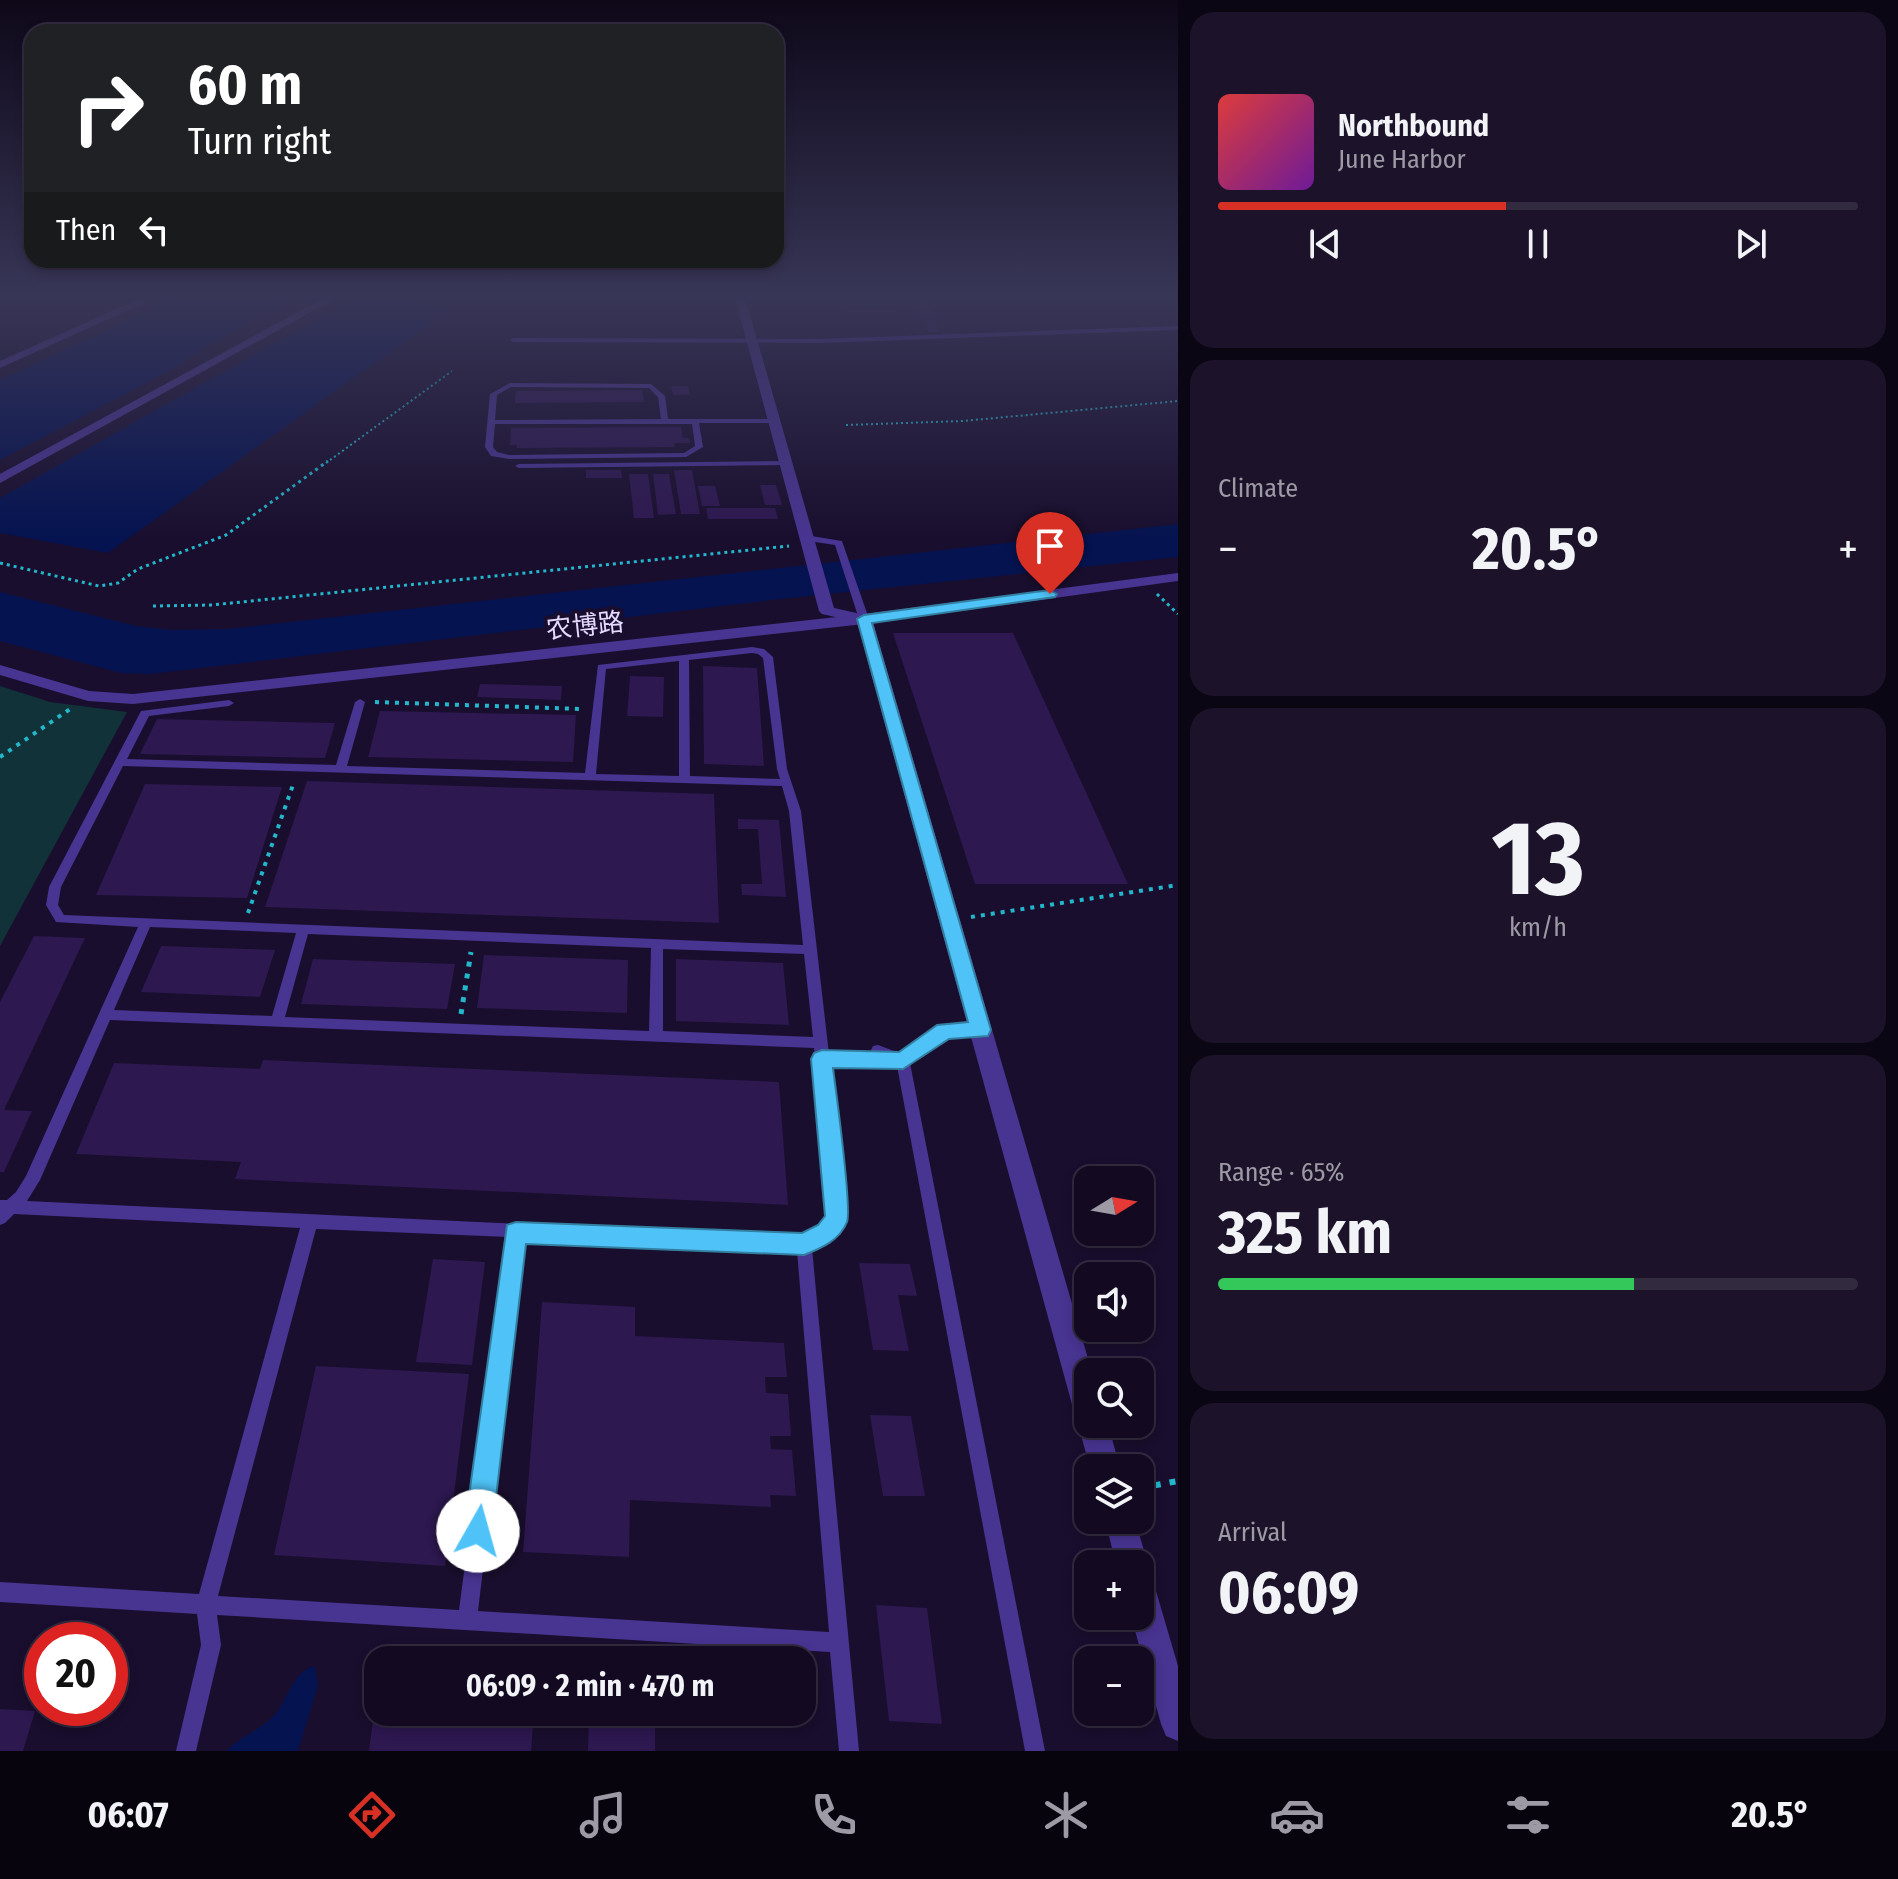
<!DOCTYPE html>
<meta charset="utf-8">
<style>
body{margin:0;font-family:"Fira Sans Condensed","Noto Sans SC",sans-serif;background:#1c132a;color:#f1f3f6;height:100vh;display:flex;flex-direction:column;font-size:30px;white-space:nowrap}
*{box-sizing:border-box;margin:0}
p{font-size:26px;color:#9d9aa5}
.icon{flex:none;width:44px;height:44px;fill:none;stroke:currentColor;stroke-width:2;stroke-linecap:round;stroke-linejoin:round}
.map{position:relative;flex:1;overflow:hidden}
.side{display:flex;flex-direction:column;gap:12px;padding:12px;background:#0a0613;width:720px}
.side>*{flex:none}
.banner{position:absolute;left:24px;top:24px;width:760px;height:244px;border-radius:24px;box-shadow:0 4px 12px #0003,0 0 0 2px #322b40;background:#202124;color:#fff;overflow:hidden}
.needle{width:52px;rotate:79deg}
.controls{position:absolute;left:1074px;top:1166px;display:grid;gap:16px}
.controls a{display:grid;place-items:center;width:80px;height:80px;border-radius:16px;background:#130a22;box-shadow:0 4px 12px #0003,0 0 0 2px #322b40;font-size:40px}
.speed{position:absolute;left:24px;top:1622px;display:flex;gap:16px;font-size:40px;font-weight:700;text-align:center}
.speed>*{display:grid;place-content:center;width:104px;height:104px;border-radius:50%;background:#130a22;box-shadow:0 4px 12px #0003,0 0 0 2px #322b40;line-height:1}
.speed .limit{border:12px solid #d22;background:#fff;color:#111}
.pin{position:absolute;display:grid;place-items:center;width:68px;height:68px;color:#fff;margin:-82px -34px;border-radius:50% 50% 50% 0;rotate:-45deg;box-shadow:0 0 8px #0007}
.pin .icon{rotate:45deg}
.me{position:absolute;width:88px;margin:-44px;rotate:7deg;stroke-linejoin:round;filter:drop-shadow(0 0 6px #0008)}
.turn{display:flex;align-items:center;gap:28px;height:168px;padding:0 32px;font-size:36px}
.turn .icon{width:104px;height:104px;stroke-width:2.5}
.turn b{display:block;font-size:56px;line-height:68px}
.then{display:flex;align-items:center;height:76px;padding:0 32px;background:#0003;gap:16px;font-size:30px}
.big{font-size:60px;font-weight:700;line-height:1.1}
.side .tile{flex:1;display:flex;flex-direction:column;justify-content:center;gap:12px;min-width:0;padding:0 28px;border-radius:24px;background:#1c132a}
.side .dial{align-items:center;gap:0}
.dial b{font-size:104px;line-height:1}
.song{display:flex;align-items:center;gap:24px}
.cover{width:96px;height:96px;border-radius:12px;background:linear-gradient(135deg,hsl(0 70% 55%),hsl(280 70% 35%))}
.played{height:8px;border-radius:4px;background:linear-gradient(90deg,#d93025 45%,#322b40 45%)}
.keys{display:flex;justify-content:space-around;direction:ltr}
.heat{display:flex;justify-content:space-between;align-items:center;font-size:44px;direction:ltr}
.charge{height:12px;border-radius:6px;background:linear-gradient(90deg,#34c759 65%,#322b40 0)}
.trip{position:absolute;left:364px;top:1646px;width:452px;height:80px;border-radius:24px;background:#130a22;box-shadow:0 4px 12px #0003,0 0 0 2px #322b40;font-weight:700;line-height:80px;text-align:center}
.dock{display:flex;height:128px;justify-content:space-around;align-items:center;background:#08040e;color:#9d9aa5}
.dock .icon{width:56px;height:56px}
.dock .current{color:#d93025}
.dock b{font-size:36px;color:#f1f3f6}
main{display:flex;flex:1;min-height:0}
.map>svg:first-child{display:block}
.green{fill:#113238}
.water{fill:#051350}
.building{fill:#2d1850}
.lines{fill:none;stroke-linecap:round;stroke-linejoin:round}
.path-far4{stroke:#22b7cb;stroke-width:2;stroke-dasharray:2 3;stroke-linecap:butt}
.path-far3{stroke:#22b7cb;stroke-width:3;stroke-dasharray:3 4;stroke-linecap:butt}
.path-far2{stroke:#22b7cb;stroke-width:4;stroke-dasharray:4 6;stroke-linecap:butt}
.path-far1{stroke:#22b7cb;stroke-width:5;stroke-dasharray:5 7;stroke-linecap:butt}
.path{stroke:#22b7cb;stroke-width:6;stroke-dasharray:6 9;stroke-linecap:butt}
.service{fill:#483491;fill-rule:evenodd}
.minor{fill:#483491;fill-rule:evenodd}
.tertiary{fill:#483491;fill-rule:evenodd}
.route{fill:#4fc3f7;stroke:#337fa1;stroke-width:2}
.labels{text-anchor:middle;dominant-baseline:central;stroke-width:8;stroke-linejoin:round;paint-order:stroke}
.street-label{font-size:26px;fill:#e5daff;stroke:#190e2d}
</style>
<main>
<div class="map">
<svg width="1178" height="1751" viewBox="0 0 1178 1751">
<rect width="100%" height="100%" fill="#190e2d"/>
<path class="green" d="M0,686L50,702L127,712L0,946Z"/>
<path class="water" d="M184,294H303L259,315L158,377L0,460V380Z
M362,294L452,308L108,553L0,533V498Z
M1178,524V557L780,599L150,674L121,673L0,641V592L136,626L171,630L227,629Z
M315,1666L318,1686L298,1751H227C241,1735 262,1730 276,1713C289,1697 293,1671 315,1666Z"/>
<path class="building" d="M914,294H925L940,332H928Z
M895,309L897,312L848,313L846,310Z
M671,386H688L690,395H673Z
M642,390L644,402L515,403L516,391Z
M681,427L683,438H689L690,443H674L675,447L517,448V445H510L511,428Z
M586,470H621L622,478H586Z
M674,470H692L700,514H681Z
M629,474H648L654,518H634Z
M653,474H669L676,514L658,515Z
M760,485H776L782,505H765Z
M698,486H715L720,506H702Z
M706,508H775L778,519H708Z
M893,633H1013L1128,884H975Z
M703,666L757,668L764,766L704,764Z
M630,676L664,677L663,717L627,716Z
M480,684L562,686L561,700L477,697Z
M380,711L576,715L573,762L368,757Z
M157,719L335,723L325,758L140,754Z
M307,781L714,794L719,923L265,907Z
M145,784L282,787L247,898L96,895Z
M738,819L779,820L786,897L742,895L741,884H762L758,829H738Z
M34,936L85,938L4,1110L32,1111L4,1172H0V1002Z
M161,946L275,950L260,997L141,992Z
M484,955L628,960L627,1013L477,1008Z
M313,959L455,964L447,1009L301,1004Z
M676,959L783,963L789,1025L676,1021Z
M263,1060L779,1082L788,1205L235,1179L241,1162L76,1154L114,1063L260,1069Z
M433,1259L485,1262L472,1365L416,1362Z
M859,1263L910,1264L917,1296L898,1295L909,1351L873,1350Z
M542,1302L635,1307V1336L784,1343L787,1377H765L766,1393L788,1394L791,1436H770L771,1449L792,1450L796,1496L770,1495L771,1507L630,1500L629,1557L523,1552Z
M316,1366L469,1374L445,1566L274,1555Z
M870,1415L911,1416L925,1496H883Z
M876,1605L927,1608L942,1724L889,1721Z
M376,1697L378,1712H534L531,1751H369Z
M0,1709L35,1711L23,1751H0Z
M589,1712H655V1751H588Z"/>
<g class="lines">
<path class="path-far4" d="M846,425L963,421L1178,401
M326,463L452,371"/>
<path class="path-far3" d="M0,563L99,586L118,583L138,569L226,535L328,461
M1157,594L1178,614
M153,606L212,605L789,546"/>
<path class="path-far2" d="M375,702L582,709
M0,757L73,707
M248,913L294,782
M971,917L1178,885"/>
<path class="path-far1" d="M461,1014L471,952"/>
<path class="path" d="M1140,1488L1178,1481"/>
<path class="service" d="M1178,326V330L819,343L513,342L510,340L513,338L819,339Z
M510,383L651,384L665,396L668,419H773L777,421L773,423H699L703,447L686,457L509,459L491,456L485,447L490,394ZM511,387L649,388L658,397L661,419L495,420L497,395ZM495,424H692L695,446L684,453L509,455L497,452L493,447Z
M787,461V465H784L519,468L515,466L519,464Z
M805,535L842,541L869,619L867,621H861L859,619L835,545L802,540V536Z
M752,647L764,649L773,657L787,769L801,811L829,1054L875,1055L871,1050L873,1046L878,1045L902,1054L940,1027L980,1025L985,1026L987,1030L985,1034L980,1035L948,1036L910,1063L1045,1751H1025L897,1066L830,1065L846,1202C843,1225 832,1236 812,1248L859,1751H839L830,1652L217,1615L221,1645L196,1751H176L201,1645L197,1614L0,1602V1582L199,1594L300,1228L14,1214L5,1223L0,1225V1200H7L16,1192L26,1176L138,927L56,922L46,905L49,887L141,711L229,700L234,703L229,706L149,716L127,759L336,765L355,702L360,699L365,702L347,766L585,773L598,665ZM752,653L758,654L763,658L777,769L780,779L690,776L689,660ZM679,661V776L596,774L606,669ZM123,766L782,786L789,811L803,945L64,915L58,905L61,887ZM150,927L296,933L272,1016L114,1010ZM308,934L651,948L649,1031L285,1017ZM663,949L804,954L813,1037L663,1031ZM110,1020L814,1048L830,1202C828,1221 818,1228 802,1237L27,1201L40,1180ZM316,1229L508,1237L459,1610L218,1596ZM523,1238L797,1251L829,1632L478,1611Z"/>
<path class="minor" d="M150,294H164L0,368V361Z
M331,294H344L0,483V474Z
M734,294H744L834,608L870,616L872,619L1092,1372H1088V1424H1108L1120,1468H1090L1078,1424L1080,1419L1073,1408L857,622L822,614L819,611Z
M1105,1520H1135L1148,1564L1142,1576L1151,1580L1156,1591L1178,1666V1741L1166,1736L1161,1724L1131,1616H1140V1564H1116Z"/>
<path class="tertiary" d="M1178,573V581L864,624L133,704L88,701L0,675V665L89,691L133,694L864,614Z"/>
</g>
<linearGradient id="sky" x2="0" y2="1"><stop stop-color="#0e0819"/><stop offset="0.55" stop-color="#383657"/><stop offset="1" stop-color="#383657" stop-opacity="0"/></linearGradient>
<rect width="1178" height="539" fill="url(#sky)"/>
<path class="route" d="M1050,590L1057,594L1055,597L872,623L991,1030L988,1036L949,1039L903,1069L833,1068C836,1091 852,1208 847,1222C840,1240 822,1248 804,1255L526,1244L492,1531L488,1541L478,1545L468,1541L464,1531L507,1225L516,1222L802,1233L818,1225L825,1216L811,1059L814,1053L822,1050L899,1052L937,1025L968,1022L857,619L864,615Z"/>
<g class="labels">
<g class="street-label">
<text transform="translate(585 626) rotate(-6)">农博路</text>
</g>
</g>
</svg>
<div class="controls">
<a><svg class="needle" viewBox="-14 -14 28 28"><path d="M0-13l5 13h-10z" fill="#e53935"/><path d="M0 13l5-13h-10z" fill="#9d9aa5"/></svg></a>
<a><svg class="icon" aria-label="sound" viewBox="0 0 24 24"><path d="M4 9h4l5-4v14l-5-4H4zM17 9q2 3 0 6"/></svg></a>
<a><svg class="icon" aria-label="search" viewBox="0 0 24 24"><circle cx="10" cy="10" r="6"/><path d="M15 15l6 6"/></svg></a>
<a><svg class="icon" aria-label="layers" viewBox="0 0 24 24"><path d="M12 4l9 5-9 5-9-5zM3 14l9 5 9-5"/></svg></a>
<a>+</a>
<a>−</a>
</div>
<div class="speed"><div class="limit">20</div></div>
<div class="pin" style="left:1050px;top:594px;background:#d93025"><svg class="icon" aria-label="arrive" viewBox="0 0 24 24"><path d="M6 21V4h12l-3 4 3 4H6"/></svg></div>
<svg class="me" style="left:478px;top:1531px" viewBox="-20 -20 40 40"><circle r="19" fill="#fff"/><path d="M0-13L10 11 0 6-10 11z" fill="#4fc3f7"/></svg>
<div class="trip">06:09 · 2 min · 470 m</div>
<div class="banner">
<div class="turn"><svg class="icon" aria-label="right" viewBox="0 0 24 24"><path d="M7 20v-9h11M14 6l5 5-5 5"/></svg><div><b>60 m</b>Turn right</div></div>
<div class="then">Then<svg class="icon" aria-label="left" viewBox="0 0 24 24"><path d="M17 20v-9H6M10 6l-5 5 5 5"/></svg></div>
</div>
</div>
<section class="side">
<div class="tile">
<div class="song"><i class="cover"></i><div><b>Northbound</b><p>June Harbor</p></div></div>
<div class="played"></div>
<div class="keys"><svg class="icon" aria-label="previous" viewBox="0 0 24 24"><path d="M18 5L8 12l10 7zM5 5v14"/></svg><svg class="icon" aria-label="pause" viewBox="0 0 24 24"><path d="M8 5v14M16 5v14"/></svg><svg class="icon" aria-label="next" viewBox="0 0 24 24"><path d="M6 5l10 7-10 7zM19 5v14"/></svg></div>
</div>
<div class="tile"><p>Climate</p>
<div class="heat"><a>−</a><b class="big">20.5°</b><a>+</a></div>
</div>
<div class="tile dial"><b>13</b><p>km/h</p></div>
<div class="tile"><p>Range · 65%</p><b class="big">325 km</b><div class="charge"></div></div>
<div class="tile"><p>Arrival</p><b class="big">06:09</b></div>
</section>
</main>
<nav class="dock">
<b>06:07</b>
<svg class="icon current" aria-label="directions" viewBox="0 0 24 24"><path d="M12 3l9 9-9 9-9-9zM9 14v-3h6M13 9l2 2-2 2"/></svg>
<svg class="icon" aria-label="music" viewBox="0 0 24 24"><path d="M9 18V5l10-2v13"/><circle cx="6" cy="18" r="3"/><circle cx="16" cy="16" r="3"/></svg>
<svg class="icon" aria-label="phone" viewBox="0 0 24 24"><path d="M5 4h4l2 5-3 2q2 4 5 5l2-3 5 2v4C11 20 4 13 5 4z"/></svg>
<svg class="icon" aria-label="climate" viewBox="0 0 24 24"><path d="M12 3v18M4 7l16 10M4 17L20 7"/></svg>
<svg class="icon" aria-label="car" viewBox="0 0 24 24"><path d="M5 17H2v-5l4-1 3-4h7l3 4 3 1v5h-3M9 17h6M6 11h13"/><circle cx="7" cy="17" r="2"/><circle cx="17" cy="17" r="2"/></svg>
<svg class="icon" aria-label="filters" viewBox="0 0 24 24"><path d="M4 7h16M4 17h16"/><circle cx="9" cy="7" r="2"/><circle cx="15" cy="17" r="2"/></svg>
<b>20.5°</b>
</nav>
